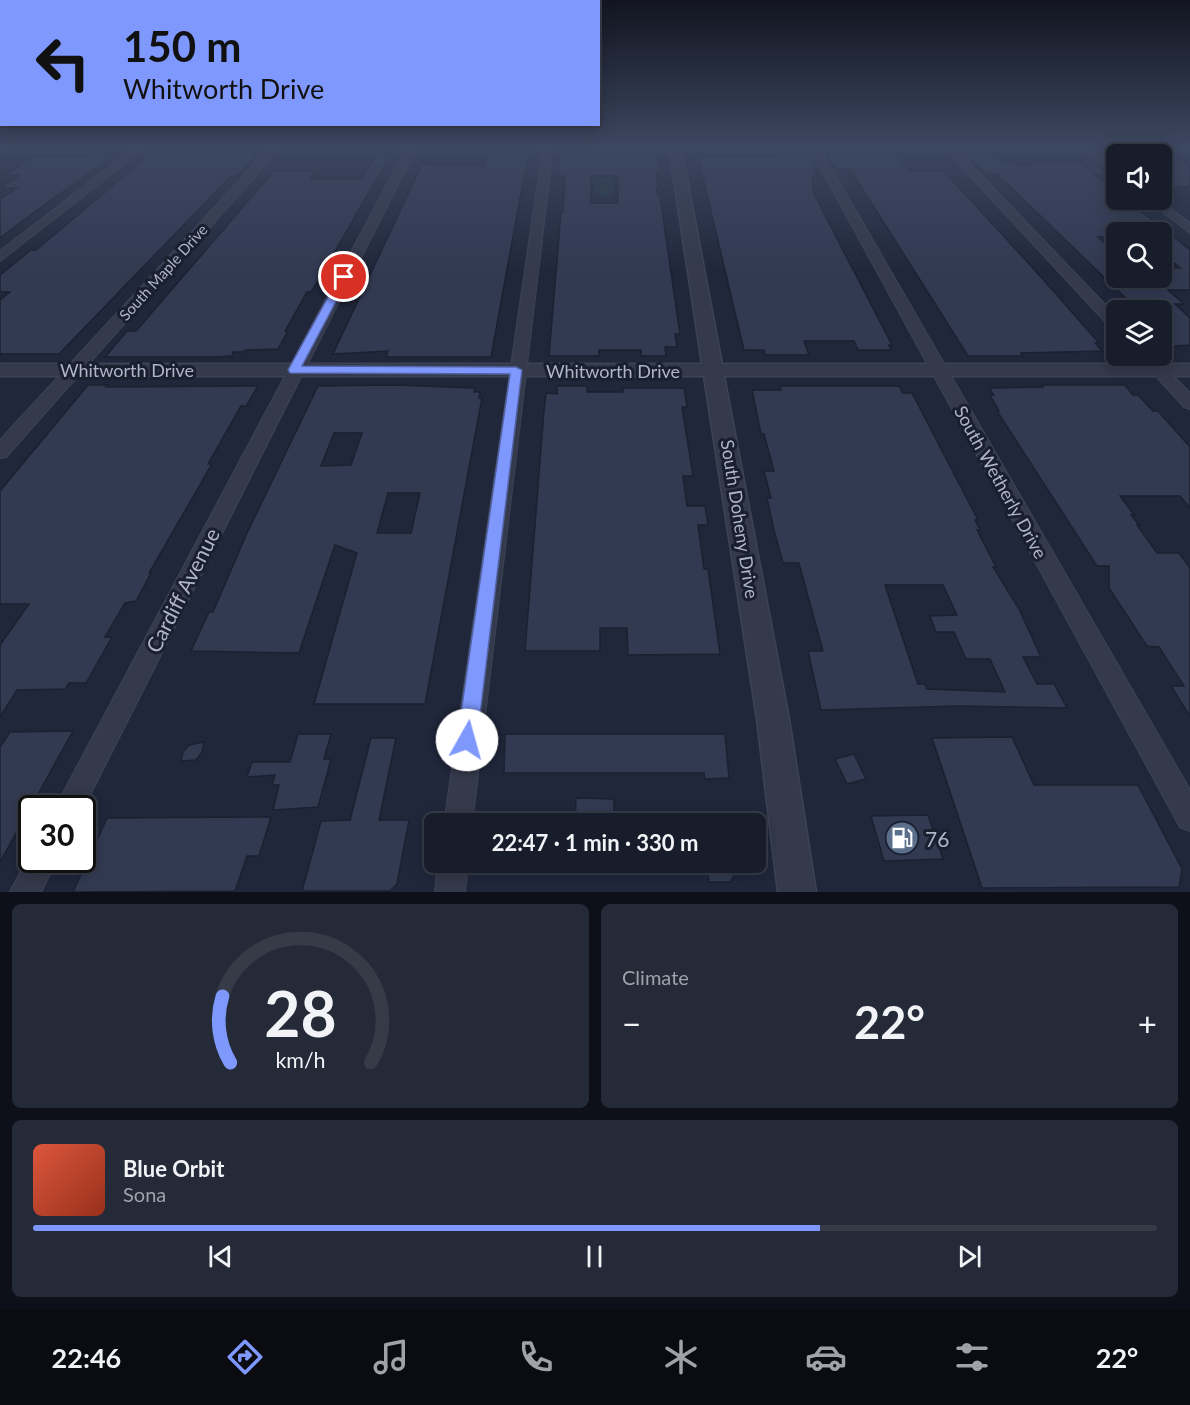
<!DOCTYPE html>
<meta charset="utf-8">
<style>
body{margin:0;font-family:Lato,sans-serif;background:#252a38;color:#f1f3f6;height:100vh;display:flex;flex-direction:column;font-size:22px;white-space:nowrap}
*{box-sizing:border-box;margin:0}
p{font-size:20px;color:#9fa2a9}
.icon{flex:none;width:33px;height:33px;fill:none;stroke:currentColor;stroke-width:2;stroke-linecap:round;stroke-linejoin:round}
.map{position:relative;height:892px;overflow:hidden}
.drawer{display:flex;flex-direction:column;gap:12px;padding:12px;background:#0d1018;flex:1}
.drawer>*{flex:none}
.top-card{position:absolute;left:0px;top:0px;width:600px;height:126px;box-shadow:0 3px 15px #0003,0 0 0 2px #363b48;background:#7e98fd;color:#111;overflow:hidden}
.controls{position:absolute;left:1106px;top:144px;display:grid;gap:12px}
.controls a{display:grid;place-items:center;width:66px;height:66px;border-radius:9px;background:#181d2c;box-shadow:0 3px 15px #0003,0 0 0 2px #363b48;font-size:30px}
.speed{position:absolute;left:18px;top:795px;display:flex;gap:12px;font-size:30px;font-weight:700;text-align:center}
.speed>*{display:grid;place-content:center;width:78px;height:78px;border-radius:50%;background:#181d2c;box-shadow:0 3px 15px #0003,0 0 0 2px #363b48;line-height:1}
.speed .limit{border:3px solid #111;border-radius:9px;background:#fff;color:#111}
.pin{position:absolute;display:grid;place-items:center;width:51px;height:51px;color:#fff;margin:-26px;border:3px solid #fff;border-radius:50%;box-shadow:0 2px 6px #0007}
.me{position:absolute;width:66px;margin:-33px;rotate:7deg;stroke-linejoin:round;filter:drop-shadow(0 0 4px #0008)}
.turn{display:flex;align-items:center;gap:21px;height:126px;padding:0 24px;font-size:27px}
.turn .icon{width:78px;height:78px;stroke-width:2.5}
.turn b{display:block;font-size:42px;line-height:51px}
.big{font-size:45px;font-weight:700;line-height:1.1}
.drawer .card{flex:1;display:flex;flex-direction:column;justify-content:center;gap:9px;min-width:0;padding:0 21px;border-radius:9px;background:#252a38}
.drawer .dial{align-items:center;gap:0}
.dial svg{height:156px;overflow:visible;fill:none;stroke:#363b48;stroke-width:7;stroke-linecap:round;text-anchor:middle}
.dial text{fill:#f1f3f6;stroke:none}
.song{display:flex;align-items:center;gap:18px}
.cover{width:72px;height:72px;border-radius:9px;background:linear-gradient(135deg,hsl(10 70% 55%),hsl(10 70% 35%))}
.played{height:6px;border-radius:3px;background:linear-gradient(90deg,#7e98fd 70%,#363b48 70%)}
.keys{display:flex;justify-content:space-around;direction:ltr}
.heat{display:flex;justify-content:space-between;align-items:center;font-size:33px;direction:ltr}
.drawer .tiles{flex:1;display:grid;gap:12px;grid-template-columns:1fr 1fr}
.card:last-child{grid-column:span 2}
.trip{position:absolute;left:424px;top:813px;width:342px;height:60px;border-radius:9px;background:#181d2c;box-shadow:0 3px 15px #0003,0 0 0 2px #363b48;font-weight:700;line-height:60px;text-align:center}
.tab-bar{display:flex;height:96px;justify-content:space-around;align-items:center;background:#0a0c12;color:#9fa2a9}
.tab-bar .icon{width:42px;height:42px}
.tab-bar .selected{color:#7e98fd}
.tab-bar b{font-size:27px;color:#f1f3f6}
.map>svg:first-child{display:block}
.green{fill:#22343c}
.building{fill:#323a52;stroke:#1b2131;stroke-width:1.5;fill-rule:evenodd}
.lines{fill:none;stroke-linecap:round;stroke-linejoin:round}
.minor-casing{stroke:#3d4354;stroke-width:2}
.tertiary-casing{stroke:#3d4354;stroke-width:3}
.minor{fill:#34394b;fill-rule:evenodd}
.tertiary{fill:#34394b;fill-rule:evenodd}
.route{fill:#7e98fd;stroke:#5263a4;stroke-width:1.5}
.labels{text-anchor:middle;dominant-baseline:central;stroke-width:6;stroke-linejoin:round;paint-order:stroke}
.far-street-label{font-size:15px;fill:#afb4c7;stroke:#191f2f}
.street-label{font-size:18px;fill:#afb4c7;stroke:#191f2f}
.near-street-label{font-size:21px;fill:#afb4c7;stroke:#191f2f}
.near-poi-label{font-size:21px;fill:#afb4c7;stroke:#191f2f;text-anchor:start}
</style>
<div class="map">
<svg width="1190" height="892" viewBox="0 0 1190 892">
<rect width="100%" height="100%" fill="#20273b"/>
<path class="green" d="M594,178H613L614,196H594Z"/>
<path class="building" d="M1161,149L1190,167V187H1161Z
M379,151L389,157L321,276L311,292H307L285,331H288L278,349L245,350L243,352H233L232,356L215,357H105L127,331H136L274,171H315L310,179H361Z
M560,153L657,155L661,171H656L658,186L656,191L660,196L680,334H675L677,347H665L666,356H641V350H599V356H549L561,212H563L565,176H558ZM591,176H618V203H591Z
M194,154H258L237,176H231L59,354H0V300L10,292H0V275L31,250H36L148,156Z
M528,154L491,357H386L388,351L333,354L423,162L431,166H485L487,155Z
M778,154H810L819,169H813L817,176H812L814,194L892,345H889L891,350H858L854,341H804L809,355H765L764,350H744L698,157H779Z
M826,154H895L909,171H944L1041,277L1099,343H1095L1102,351L1021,353L1023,356H968L850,169H835Z
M966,154H992L997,159L1021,166H1032L1036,163H1080L1088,169L1095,163L1110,175H1095L1116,191V200H1127L1190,250V290H1168L1184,304H1175L1190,318V345L1174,346L1161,333V310H1138L997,174H987ZM1116,232H1161V252L1180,268L1161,267V284H1138L1133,279H1116V253L1098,237H1116Z
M113,156L33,213L0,238V199L17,188H1L20,175H4L32,157Z
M88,385H108L106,387L258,386L246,406H241L208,464H212L149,573H151L136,601L125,603L105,637H112L86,683H69L65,689L17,690L0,717V645L29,604H0V491Z
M395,385L475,388L474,392H480L479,398H482L425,704H314L357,553L335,545L299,653L191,651L209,612H213L247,533L318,386ZM334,433H362L351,465L321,466ZM388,493H420L411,533H377Z
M1041,385H1125L1133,395H1138L1153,411H1158L1190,447V508L1180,496H1120L1134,515H1131L1139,525H1137L1157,553H1179L1190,568V716L1171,686H1184L1159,647L1147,646L1109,588V566H1097L997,411H999L990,395H994L989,388L1043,387Z
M557,386H587V392H623V388H684L687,407H682L693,476H683L687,506H705L708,525H698L704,569H708L720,654L628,655L627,628H600V651H525L544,411L546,393L557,394Z
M780,386H899L903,393H912L978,520H975L980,530H977L996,567H993L1019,609L1041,657H1023L1037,684H1054L1067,708L958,706L821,710L808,651H823L799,563H783L774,530L767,498H771L764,471H774L764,434H761L752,390H781ZM885,585H943L957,615L930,616L936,632H954L966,659H990L1005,692L927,689L925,684H918Z
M73,731L42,787L0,862V747L10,732Z
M298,734H331L324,759H331L318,807L273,810L279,785H272L275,775L247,777L252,762H290Z
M505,734H725L729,778L705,779L704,773H504Z
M1012,737L1034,785H1138L1182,869L1179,887L982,888L932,738Z
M371,738H396L379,820H409L397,884L390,891H302L321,821L350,820Z
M204,742L202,752L196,760L181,761L183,752L189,745Z
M854,754L866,779L847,784L835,759Z
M576,798L614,799V824H575Z
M928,815L943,859L884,861L871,816Z
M271,817L259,856H247L235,891L73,892L107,818Z
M706,862H743L730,882H709Z"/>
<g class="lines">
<defs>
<path id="minor" d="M0,147H10L0,153Z
M135,147H146L0,261V251Z
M270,147H281L6,457L0,458V440Z
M407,147H417L82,811V808H55Z
M543,147H553L472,824H444Z
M809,147H819L1190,790V831L1180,827Z
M943,147H954L1116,316V329L1111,328Z
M1077,147H1088L1116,168V176Z
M1147,200H1158L1190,223V233Z
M1138,356H1153L1190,393V409L1184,407Z
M32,850V860H57L41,892H10Z
M438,862H468L465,892H435Z"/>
<path id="tertiary" d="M669,147H681L722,364H1190V376H724L789,719L816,892H778L757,719L704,376H0V364H702Z"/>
</defs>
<use href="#minor" class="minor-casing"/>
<use href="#tertiary" class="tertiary-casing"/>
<use href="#minor" class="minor"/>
<use href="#tertiary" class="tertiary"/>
</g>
<linearGradient id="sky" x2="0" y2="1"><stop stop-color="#121520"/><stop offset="0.54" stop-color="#3c4760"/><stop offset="1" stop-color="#3c4760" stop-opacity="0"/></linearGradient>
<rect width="1190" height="272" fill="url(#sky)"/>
<path class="route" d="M344,274L349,277L302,366L516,367L522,370L477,740L474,747L467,750L460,747L457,740L510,374L290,373L288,370L339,277Z"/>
<defs>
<symbol id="fuel-disc" viewBox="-11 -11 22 22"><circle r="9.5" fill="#5c6f8a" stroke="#191f2f"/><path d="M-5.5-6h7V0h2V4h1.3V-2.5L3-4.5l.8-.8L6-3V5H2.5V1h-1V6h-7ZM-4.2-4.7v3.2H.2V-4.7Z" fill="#fff"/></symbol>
</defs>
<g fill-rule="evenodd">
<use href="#fuel-disc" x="883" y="819" width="38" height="38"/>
</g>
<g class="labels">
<g class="far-street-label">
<text transform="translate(163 272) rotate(-48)">South Maple Drive</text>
</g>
<g class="street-label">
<text x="127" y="370">Whitworth Drive</text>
<text x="613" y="371">Whitworth Drive</text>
<text transform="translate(1001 482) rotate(61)">South Wetherly Drive</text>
<text transform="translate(740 519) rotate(81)">South Doheny Drive</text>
</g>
<g class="near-street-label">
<text transform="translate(182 590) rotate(-63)">Cardiff Avenue</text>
</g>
<g class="near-poi-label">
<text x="925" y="838">76</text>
</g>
</g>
</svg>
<div class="controls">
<a><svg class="icon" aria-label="sound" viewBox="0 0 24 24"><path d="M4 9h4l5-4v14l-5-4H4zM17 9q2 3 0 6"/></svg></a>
<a><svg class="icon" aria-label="search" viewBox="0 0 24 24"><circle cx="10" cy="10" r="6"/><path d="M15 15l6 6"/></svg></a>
<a><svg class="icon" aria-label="layers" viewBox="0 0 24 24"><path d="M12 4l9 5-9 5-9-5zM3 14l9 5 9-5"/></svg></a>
</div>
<div class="speed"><div class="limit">30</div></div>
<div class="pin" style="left:344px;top:277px;background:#d93025"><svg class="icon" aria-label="arrive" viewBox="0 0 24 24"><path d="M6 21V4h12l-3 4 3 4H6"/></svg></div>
<svg class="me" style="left:467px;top:740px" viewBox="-20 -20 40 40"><circle r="19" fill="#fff"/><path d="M0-13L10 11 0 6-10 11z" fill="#7e98fd"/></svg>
<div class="trip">22:47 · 1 min · 330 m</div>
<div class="top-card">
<div class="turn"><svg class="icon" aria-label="left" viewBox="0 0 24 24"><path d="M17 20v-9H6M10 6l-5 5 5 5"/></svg><div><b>150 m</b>Whitworth Drive</div></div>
</div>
</div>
<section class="drawer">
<div class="tiles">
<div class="card dial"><svg viewBox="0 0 100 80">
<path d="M14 69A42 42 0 1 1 86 69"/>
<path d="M14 69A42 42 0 0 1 10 35" stroke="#7e98fd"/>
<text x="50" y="56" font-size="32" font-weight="700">28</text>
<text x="50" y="72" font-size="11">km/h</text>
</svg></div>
<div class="card"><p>Climate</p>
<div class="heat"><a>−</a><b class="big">22°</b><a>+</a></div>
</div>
<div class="card">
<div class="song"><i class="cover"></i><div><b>Blue Orbit</b><p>Sona</p></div></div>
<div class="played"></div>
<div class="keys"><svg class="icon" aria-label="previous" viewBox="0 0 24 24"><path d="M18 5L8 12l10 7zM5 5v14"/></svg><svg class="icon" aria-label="pause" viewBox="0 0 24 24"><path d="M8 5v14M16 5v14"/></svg><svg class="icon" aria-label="next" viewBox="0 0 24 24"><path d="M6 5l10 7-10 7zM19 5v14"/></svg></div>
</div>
</div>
</section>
<nav class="tab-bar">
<b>22:46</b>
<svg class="icon selected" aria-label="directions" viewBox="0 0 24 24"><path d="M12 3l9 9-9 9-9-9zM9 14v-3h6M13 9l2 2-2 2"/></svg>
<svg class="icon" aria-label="music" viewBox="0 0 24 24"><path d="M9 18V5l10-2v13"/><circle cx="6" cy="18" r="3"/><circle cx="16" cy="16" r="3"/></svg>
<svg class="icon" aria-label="phone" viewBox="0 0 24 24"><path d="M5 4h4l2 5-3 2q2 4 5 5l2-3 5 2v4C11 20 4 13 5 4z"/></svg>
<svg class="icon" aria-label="climate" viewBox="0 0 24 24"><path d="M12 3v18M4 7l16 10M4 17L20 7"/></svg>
<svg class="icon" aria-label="car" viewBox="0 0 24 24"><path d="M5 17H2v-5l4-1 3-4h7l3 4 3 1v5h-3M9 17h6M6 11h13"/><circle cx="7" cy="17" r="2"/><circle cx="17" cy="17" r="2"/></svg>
<svg class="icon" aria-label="filters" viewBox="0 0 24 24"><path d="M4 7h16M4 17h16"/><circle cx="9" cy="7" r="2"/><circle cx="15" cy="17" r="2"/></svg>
<b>22°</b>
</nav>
